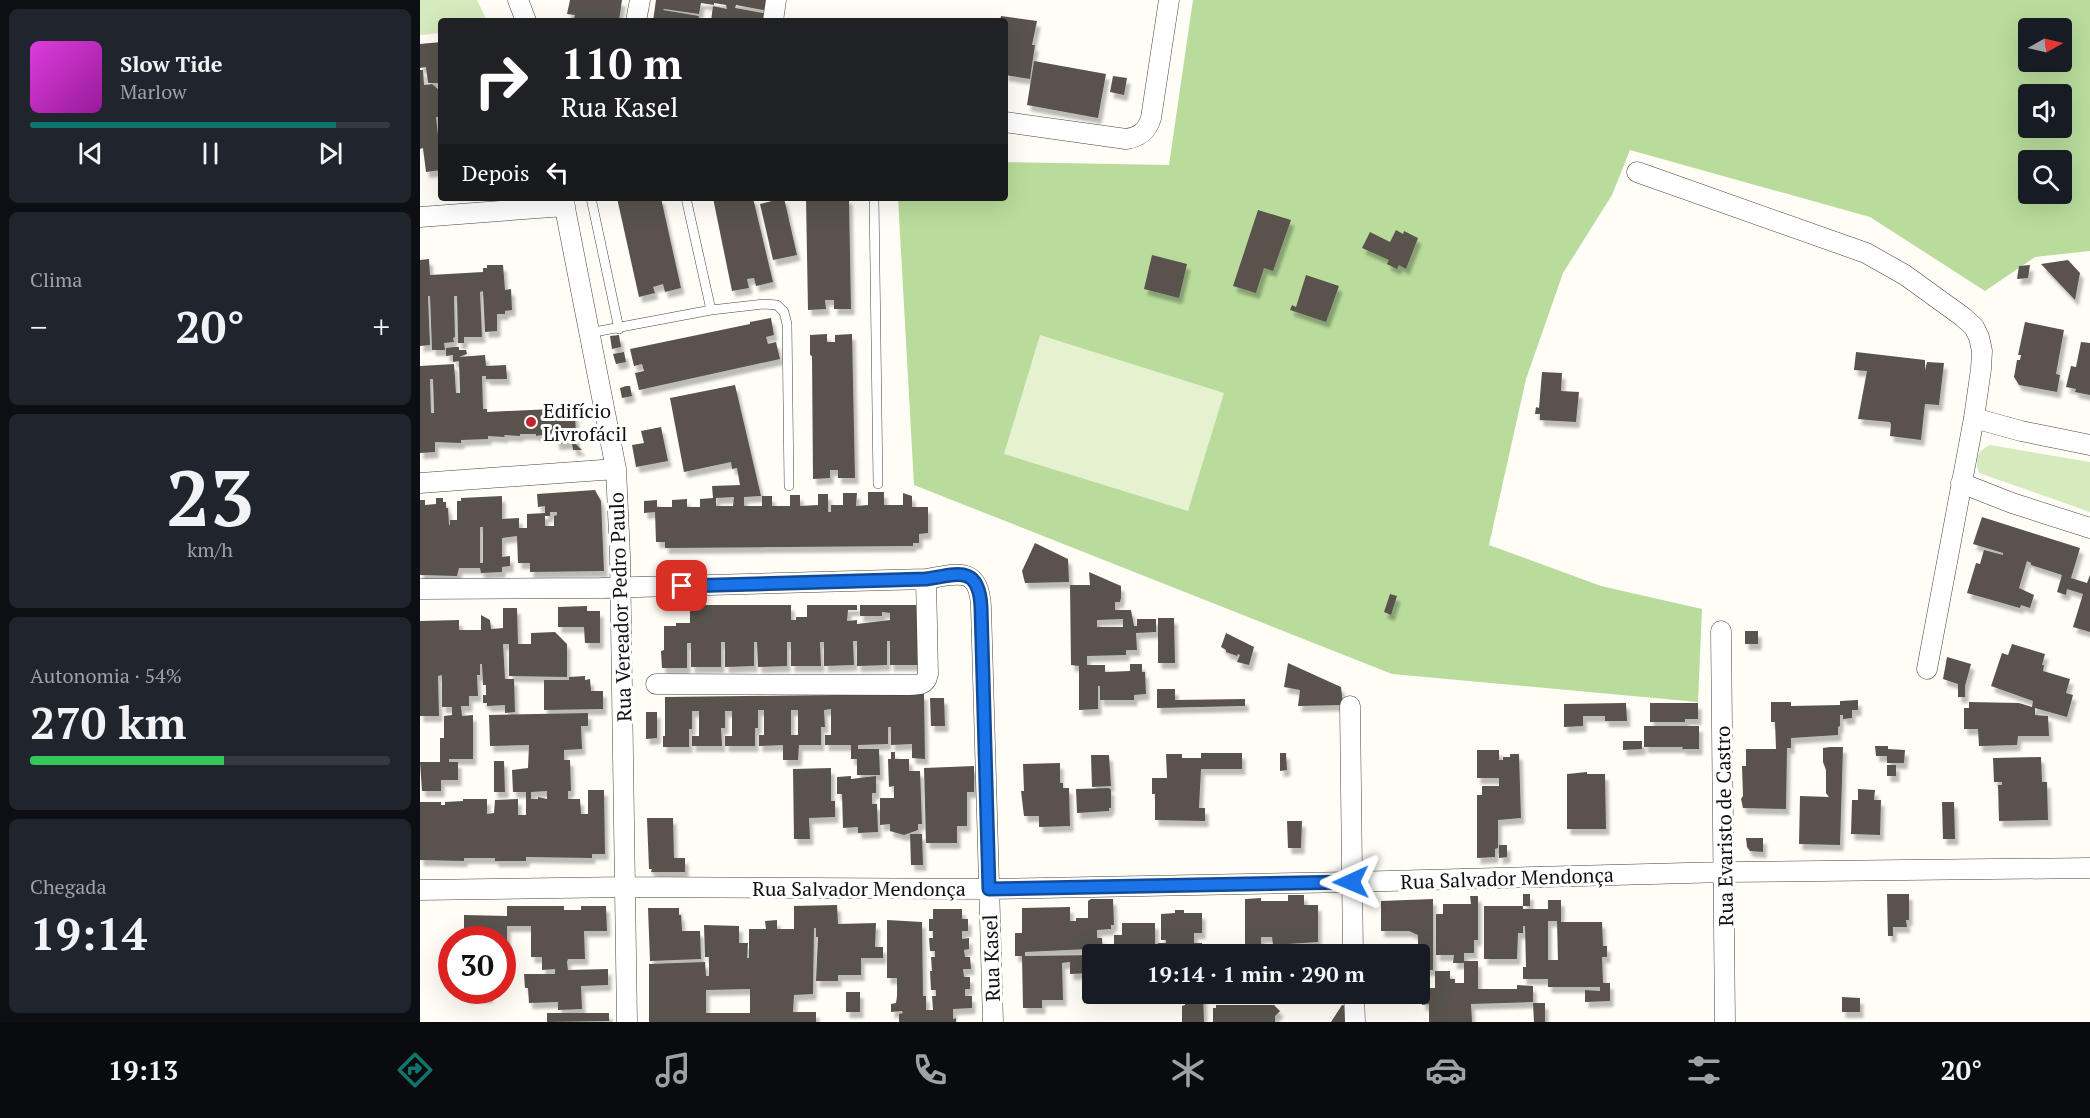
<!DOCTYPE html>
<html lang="pt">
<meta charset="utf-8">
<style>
body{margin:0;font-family:"PT Serif",serif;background:#20242c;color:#f1f3f6;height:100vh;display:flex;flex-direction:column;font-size:22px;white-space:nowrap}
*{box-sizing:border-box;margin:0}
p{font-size:20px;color:#9ea1a6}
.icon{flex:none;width:33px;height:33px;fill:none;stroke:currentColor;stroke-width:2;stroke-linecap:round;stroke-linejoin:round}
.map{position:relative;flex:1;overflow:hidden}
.sheet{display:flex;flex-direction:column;gap:9px;padding:9px;background:#0d0f14;width:420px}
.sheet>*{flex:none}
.hud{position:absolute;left:18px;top:18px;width:570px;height:183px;border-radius:6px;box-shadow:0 6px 24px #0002;background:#202124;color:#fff;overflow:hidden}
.needle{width:39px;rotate:82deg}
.tools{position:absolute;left:1598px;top:18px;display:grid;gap:12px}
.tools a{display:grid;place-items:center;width:54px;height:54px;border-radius:6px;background:#171b24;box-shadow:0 6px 24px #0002;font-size:30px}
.speed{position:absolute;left:18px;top:926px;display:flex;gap:12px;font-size:30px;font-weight:700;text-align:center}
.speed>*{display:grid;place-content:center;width:78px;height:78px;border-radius:50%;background:#171b24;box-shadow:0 6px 24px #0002;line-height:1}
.speed .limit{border:9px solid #d22;background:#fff;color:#111}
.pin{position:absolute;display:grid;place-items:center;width:51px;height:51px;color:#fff;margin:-26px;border-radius:12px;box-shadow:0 3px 9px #0006}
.me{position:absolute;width:66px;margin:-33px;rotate:269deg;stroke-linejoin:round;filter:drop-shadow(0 0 4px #0008)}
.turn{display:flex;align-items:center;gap:21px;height:126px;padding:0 24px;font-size:27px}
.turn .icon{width:78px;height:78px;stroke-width:2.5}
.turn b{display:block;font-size:42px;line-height:51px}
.then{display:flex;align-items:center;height:57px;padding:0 24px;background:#0003;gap:12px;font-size:22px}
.big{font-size:45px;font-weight:600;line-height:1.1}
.sheet .card{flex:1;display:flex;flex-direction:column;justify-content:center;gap:9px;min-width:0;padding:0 21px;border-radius:9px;background:#20242c}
.sheet .dial{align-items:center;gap:0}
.dial b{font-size:78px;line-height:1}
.song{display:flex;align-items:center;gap:18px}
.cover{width:72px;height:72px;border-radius:9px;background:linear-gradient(135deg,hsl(300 70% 55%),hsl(300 70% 35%))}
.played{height:6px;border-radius:3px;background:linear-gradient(90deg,#0f766e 85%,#363941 85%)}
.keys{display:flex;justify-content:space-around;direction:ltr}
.heat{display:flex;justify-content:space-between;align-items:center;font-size:33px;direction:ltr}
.charge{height:9px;border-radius:4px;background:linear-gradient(90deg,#34c759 54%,#363941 0)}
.trip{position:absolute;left:662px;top:944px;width:348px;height:60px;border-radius:6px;background:#171b24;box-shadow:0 6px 24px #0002;font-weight:600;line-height:60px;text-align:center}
.tabs{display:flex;height:96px;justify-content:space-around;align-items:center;background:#090b0e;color:#9ea1a6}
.tabs .icon{width:42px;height:42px}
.tabs .current{color:#0f766e}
.tabs b{font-size:27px;color:#f1f3f6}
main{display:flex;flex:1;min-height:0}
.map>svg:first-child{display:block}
.green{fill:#d5ebbd}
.forest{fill:#b9dc9c;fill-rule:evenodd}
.pitch{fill:#e6f2cf}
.building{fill:#5a524d;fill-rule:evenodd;filter:url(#shadow)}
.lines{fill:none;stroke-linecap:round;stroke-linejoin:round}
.lane-casing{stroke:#444;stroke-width:10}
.street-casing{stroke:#444;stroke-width:21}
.lane{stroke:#fff;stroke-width:9}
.street{stroke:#fff;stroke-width:20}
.route-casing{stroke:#114b97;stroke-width:15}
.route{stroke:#1a73e8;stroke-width:10}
.poi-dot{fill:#c4262e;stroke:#fff;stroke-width:2}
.labels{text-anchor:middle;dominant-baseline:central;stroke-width:6;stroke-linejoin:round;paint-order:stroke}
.poi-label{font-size:20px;fill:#111;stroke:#fff;text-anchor:start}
.street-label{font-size:20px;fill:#111;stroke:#fff}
</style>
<main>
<section class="sheet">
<div class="card">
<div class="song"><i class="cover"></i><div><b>Slow Tide</b><p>Marlow</p></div></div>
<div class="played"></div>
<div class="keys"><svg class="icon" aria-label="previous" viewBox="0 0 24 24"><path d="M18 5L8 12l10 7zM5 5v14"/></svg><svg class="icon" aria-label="pause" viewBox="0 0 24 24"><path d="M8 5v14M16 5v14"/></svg><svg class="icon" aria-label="next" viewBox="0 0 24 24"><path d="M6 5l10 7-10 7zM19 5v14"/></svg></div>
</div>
<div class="card"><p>Clima</p>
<div class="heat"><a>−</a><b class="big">20°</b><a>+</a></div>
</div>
<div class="card dial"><b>23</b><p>km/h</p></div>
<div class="card"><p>Autonomia · 54%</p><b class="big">270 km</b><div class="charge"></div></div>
<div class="card"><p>Chegada</p><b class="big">19:14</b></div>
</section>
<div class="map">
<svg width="1670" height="1022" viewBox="0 0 1670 1022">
<defs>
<filter id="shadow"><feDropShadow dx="3.5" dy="6" stdDeviation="1.5" flood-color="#0004"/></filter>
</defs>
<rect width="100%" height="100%" fill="#fffdf5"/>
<path class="green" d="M0,0H57L67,21H21V33L0,35Z
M1570,445L1670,462V512L1559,473C1554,460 1558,450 1570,445Z"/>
<path class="forest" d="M773,0H1670V251L1615,257L1565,291L1450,217L1210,150L1192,195L1143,273L1106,379L1069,545L1181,586L1282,609L1278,702L972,674L494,485L478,198H585V162L749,165ZM1608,28H1641V62H1608ZM1608,94H1641V128H1608ZM1608,160H1641V194H1608Z"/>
<path class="pitch" d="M620,335L804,393L768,511L584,454Z"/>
<path class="building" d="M150,0H202L199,21H153L155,15L147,14Z
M236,0H355L354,12L316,5L315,8L349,14L348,21H291L293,6L307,9L306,5L294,3V5L281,3L279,14L244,9L243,10L279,16L278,21H233Z
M581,16L617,21L612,45H615L610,79L585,75V21H580Z
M21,42V83H8L6,67L0,68V44Z
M614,61L686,74L678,118L607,105Z
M0,70H3L4,85L12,84L18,89L21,117H16L19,144H21V170L6,172L3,148L0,149Z
M693,76L707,78L704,95L690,92Z
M197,198H241L261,288L245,292L243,284L233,287L235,293L219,297Z
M293,198H333L353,282L336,286L334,278L327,279L329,288L312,291Z
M364,198L377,255L353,260L340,204Z
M386,198H429L431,309H414V300H405L406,309L388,310Z
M838,210L871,220L853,271L844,268L836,293L813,286Z
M976,230L983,234L984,231L998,238L986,269L979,265L977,269L967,264L969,260L942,248L950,232L970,242Z
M732,255L767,264L759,298L724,289Z
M9,259L10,275L63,272V268H67V265H83L85,290L91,289L92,310L85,311V314H77V331L65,332L63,291L60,292L62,337H44V343H38L37,296H34L35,337L33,338L34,342L24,343L25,350H12L10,296H8L10,345L0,346V260Z
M1648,260L1660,273L1655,300L1621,264Z
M1610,265L1608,278L1597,279L1599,266Z
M886,275L919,286L906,322L870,310L872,305L876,307Z
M351,318L354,335L346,337L348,344L356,342L360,359L219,390L215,373L224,371L222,364L214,366L210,349L330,324V322Z
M1605,322L1644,330L1636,374L1640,375L1637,392L1599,385L1594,377L1597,360H1600L1601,355H1598Z
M407,334V342H415V335L432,334L435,478H418V470H410V478L393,479L392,356L390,355V335Z
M199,335L201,347L192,349L190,336Z
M1661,342L1670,343V395L1655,392L1656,389L1646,387L1651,366L1656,367Z
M34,347H39V350H46L47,354L39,357L65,355L66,366L86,365L87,379H66V376H62L63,409H67V412L155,408L156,444L162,450H153L152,443L136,444L135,433L116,436V434H100V436L84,435L85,437L68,436V439L41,440V443L15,442V452L0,453V366L34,364L36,393H40L39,361L33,362V355L26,356V348ZM10,379H13L14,413H11Z
M204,352L206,362L196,364L193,354Z
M1436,352L1505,360V371L1507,362L1524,363L1519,405L1505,404L1501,440L1470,436L1471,424L1470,422L1438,419L1447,371L1434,370Z
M1122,372L1142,373L1141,391L1159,392L1156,422L1120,420V414H1115L1116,407L1119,408Z
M315,385L341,496L324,497V506H342V496H352V506H370V495H380V506L398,505V494H408V512H411V505H423V493H437L436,506L448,505V492H464V505H483V493L492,496V507H508V533L499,534V543H493V546L245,548V542H236L235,512L224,513V501L237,500V507H252V500L267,499V507H280V499L293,498L292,486L320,485L317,468L312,469L311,462L264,472L250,398ZM314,497L313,506H296V498Z
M206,386H210L212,396L202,398L200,388Z
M241,427L248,461L216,467L212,445L224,443L221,431Z
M175,490L181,501L184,571L110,572V563H98L97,536L82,538V557L90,556V566L82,567V572L61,573L60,568H39L37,576L0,575V500H5V505L16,504V498H23V502H26V508H28L29,525H30V520H37V501H41V498L82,496V519L99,518V528H107V514L125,513V506L118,507L117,494ZM130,512H137V515L134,516V526H125V516H130ZM60,527H63V563H60Z
M1562,517L1660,548L1651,578L1667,583L1670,575V632L1653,627L1663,594L1647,589L1646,595L1637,592L1642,575L1611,565V563L1607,561L1599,588L1614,595L1610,608L1601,605L1600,608L1547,593L1556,563L1560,564L1564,550L1583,555V553L1553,544Z
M615,543L648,559L649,582L605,583L602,571Z
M669,572L701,586V598L700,602H695V610H711L714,626H717V619H736V632L716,633L717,650H706V655L667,656V665H685V672L710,671V664H722V672H725L726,694L714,695V700H680V686H678V709L659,710V666L651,665L650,585H670ZM703,619V627H677V620Z
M970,594L977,596L971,615L964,612Z
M270,605H371V620H376V617H387V605H437V610H428L427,621L437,620V624L470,620V613L462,612V616H440V605H503L500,665H470V641H467V665L437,666V641H433L434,665L404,666V642H400L401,666H371V642H367V666L338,667L337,642H334V666L305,667V642H301V667H271V643H267V668H242L241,651L244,650V626H256V623H270Z
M167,606V611H180V643H165L164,627H138V607Z
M83,608H97L98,644H111V633L135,632L147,644V677L89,676V644H83L85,679H94L95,712L85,713V705L67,706V703H63V695H66V685H63L62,664H60V675H57L58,696H49V706H41L42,716L53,715V759H29V762H38V780H21V791H2L0,762H20V738H24V716L32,715V707H22V675L18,676L19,716H0V621L39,620V630H61V615L70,620L71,629L83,628Z
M738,618H754L755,663H738Z
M1325,631H1338V644H1325Z
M806,633L834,647L829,665L817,662L820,655L818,654L817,656L806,652V650L801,647Z
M1592,644L1625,654L1622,665H1624L1623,671L1650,679L1646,693L1653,695L1647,717L1615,708V715L1628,716L1629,736H1598L1597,745L1559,746L1558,729H1544V708H1549V702L1599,703L1612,707L1613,701L1571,686L1582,653L1588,655Z
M1527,657L1551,664L1545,686V697H1538V684L1523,679Z
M868,663L921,687L923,705L878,706L880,690L864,687Z
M165,676V680L170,679L171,691H183V709L124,710V680H149V677Z
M737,689H755V700L825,699V706L737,708Z
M504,694L505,759L492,758V744L471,745V727H468V744L438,745V749H459L460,775H437V759H431V745H405V735H411V709L404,710L405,727H401V745H379L378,760H363V745L339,746V735H344V710H338V728H335V746H305V736H312V711H305V728H301L302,746H272V736H279V711H272V729H269V747H243V736H245V697ZM371,710H378V735H371Z
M510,698H524L525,726H511Z
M1438,700V710H1432V718L1423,719V715H1420V726L1418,727V735L1371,738V748H1367L1366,809L1323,808L1321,799L1323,796L1322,766H1326V749H1356L1355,722H1351V702H1371V706L1420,705V701Z
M1203,703H1206L1207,721H1185V716H1163V726L1144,727V704Z
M1230,703H1278V719H1265V722H1230Z
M226,712H237V738L226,739Z
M168,713V726H161L162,749L144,750V760H150L151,791H148V799H160L161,814H168V790H184L185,854H172V858L106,857V861H75V858H44V861L0,860V802H21V805H25V802L43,801V799H67V814L74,813L75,800L98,799V815H106V792H93L92,770L108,768L109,745L70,746L69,715ZM127,791V799L118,797V799H111V792Z
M1224,726H1279V749H1262L1263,747H1224Z
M1203,741H1222V749L1203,750Z
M1455,746H1468V749L1485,750L1484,763H1467V756H1456Z
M1410,747H1423L1420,845L1379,844L1380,796L1409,797L1406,793V770L1403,762V748Z
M1057,750H1079V760H1083V757H1090V754H1099L1101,818L1078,820V848L1075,849V857L1057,858V795H1062V801V786H1079V778H1057Z
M471,752H475V759H489V771H500L502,824H498V830L484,835L470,831V824L460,825V798H474V786L469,787L468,759H471Z
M781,753H822V769H781L779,808H785V821L735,820V794H732V778H747L746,754H762V758H781Z
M860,753H866L867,770L860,771Z
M671,755H689L691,786L672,787Z
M1621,757L1622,782H1627L1628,820L1579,821L1578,785H1582V782H1574L1573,758Z
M74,761H84L85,792H74Z
M640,763V783H643V788H649L650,826L619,827V816H604L601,791H604L603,764Z
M1467,765H1476V776H1467Z
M554,766V792H547V826H537V843H506L504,768Z
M411,768V801H415V817L389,818L390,839H374L373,769Z
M1167,772V774H1185L1186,829H1147V774Z
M431,776V779L456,776V793H452V804H457L458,832L438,833V827L423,828L422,794H417V777Z
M689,788L691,790V808H689V811L657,813L656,789Z
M1438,789L1455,790L1454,800H1461L1460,835L1431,834L1432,800H1438Z
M1522,802H1534L1535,839H1523Z
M227,818H253L254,858H265V872H231L232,869H229Z
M867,821H882L881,848H868Z
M490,834H502L503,865H491Z
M1326,838H1343V852L1330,851L1327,847Z
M1079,845H1087V857L1079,858Z
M1103,894H1110V906H1103Z
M1467,894H1489V920H1486L1487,927H1473V936H1468Z
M868,895H884V905H898V942L853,945L852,937H841V950H825V899L841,898V901H868Z
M1050,896H1058V940H1054V953H1044V961H1058V989H1097V985L1113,986V1002L1051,1004L1052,1022H1009V1004L1002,1005V989H999V954H970V952L998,951V935L989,931H961V901L1013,899V970H1003V988H1015V971H1030V979H1035V983H1044V963H1033L1034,955H1016V914H1023V904H1051Z
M671,899H693L694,925H691V929L677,930V938H682L683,952H669V949L605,952V956L672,955L671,973L650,974V962L642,963L643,1000H622V1008H603L602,956H595V933H602V908L650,907V921H656V918H668V901Z
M1128,900H1141V922H1182L1183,946H1187V957H1182L1183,983H1190V1001L1165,1002V990L1180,991V987H1128V979H1103V967H1106L1105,926H1103V933H1098L1097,959H1064V906H1103V909H1128ZM1128,921H1137L1138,960H1128Z
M417,905L418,924L456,923L455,947H463V958H441V975H418V981H396L398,937H396V928H394L393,994L374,995L373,1012H396V1022H229V964L285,962L286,976H289V957H285L284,925L319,926V943H328L327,958H329V929H346L345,921L357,920V929H374V906ZM330,989V1013H286V990Z
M87,906H144V910H161V906H186L187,931H164L165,959H148L147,962L148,970L188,969V985L161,986L162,1009L138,1010V1002L109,1003L108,988H105L104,974H135V969L122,970V957H111V926H87V946H82V939H44V915L87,916Z
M228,908H259V915H261L262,931H280L281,959L230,961Z
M513,909H542V919H548V931H542V939L549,938V949L544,950L545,957H550L551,969H543L544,977H550V989H545V996H552V1008L533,1009V1019L536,1018V1022H479V1014L483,1013L482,1011L471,1012V1004L476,1003L477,996V978H467V920L502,922L503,996H506V1010H513L512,996H516V990H511L510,971H512L511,957H515V951H510L509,938H513V931H509V919H513Z
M755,910H764V913H782V933H774V943H782V954H738V943H746V940H741V914L755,913Z
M702,923H735V954H694V935H702Z
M885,949H907V954H885Z
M45,990H69V997H45Z
M426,992H440V1012H426Z
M765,993H783L784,1022H762V1006L765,1005Z
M1422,997L1440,998V1012H1422Z
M1113,1003H1125V1022H1114Z
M796,1005H854L860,1011L855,1016V1022H793V1008H796Z
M922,1005L926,1006V1022H911Z
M127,1013H189V1021L127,1022Z"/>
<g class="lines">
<defs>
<path id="lane" d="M171,198L199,329
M266,198L291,310
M454,198L458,484
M169,333L291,310L344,304L357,305L364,312L367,324L369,486"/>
<path id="street" d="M98,0L106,21
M216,21L220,0
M353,21L356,0
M585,122L706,139C720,137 727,131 731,118L749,0
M1217,172L1446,253L1485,275L1543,317L1554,327L1559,337L1562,351L1561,369L1554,418L1507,669
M143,198L196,469L200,556L207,1022
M0,217L145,206
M1554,418L1601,431L1670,445
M0,483L196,469
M1541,483L1592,503L1670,528
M0,589L181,588L506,579C537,574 559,565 561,607L573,1022
M1301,631L1305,1022
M236,684L489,685C499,685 506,685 508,674L506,579
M930,706L933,954
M0,890L205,887L569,889L931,882L1305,872L1670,868
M934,993L935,1022"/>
</defs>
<use href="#lane" class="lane-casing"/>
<use href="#street" class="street-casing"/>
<use href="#lane" class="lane"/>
<use href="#street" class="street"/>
</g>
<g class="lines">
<defs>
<path id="route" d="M262,586L506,579C538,574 559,565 561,607L569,889L931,882"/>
</defs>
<use href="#route" class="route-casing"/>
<use href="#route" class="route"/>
</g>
<circle class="poi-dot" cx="111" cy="422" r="6"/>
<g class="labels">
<g class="poi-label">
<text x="123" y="410">Edifício<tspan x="123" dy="23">Livrofácil</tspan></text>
</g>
<g class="street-label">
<text transform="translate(200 607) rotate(-92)">Rua Vereador Pedro Paulo</text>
<text transform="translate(1304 826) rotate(-91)">Rua Evaristo de Castro</text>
<text transform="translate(1087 878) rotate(-2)">Rua Salvador Mendonça</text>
<text x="439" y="888">Rua Salvador Mendonça</text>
<text transform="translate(571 958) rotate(-92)">Rua Kasel</text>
</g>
</g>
</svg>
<div class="tools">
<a><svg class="needle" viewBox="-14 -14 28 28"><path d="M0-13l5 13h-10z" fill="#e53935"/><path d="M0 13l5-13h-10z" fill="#9ea1a6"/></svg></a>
<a><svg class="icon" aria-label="sound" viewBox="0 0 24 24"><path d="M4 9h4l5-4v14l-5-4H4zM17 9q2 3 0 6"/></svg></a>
<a><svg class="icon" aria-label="search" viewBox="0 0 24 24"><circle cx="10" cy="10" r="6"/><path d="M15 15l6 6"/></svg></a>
</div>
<div class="speed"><div class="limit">30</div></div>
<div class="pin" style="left:262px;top:586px;background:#d93025"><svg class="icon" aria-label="arrive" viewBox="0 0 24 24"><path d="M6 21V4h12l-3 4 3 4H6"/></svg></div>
<svg class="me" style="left:931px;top:882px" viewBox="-20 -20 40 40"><path d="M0-17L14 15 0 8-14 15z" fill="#1a73e8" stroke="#fff" stroke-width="4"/></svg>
<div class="trip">19:14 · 1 min · 290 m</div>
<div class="hud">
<div class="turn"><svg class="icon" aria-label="right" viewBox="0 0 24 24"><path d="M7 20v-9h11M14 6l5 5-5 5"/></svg><div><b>110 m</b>Rua Kasel</div></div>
<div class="then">Depois<svg class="icon" aria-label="left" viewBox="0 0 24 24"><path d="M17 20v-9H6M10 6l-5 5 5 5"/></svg></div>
</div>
</div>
</main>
<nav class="tabs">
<b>19:13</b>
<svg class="icon current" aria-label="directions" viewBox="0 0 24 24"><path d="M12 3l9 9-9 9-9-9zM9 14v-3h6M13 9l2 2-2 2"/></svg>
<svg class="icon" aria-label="music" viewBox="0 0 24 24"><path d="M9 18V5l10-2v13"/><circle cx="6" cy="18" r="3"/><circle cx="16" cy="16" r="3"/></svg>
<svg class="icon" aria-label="phone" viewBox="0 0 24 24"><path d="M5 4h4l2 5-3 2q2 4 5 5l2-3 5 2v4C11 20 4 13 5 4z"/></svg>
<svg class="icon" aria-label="climate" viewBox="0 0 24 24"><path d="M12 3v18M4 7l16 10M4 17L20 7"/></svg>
<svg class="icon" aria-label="car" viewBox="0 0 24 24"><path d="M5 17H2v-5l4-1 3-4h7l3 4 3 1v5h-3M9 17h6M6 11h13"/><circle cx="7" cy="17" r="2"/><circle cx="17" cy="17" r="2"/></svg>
<svg class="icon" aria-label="filters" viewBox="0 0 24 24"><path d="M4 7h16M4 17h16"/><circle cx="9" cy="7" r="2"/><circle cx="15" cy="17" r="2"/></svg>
<b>20°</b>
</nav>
